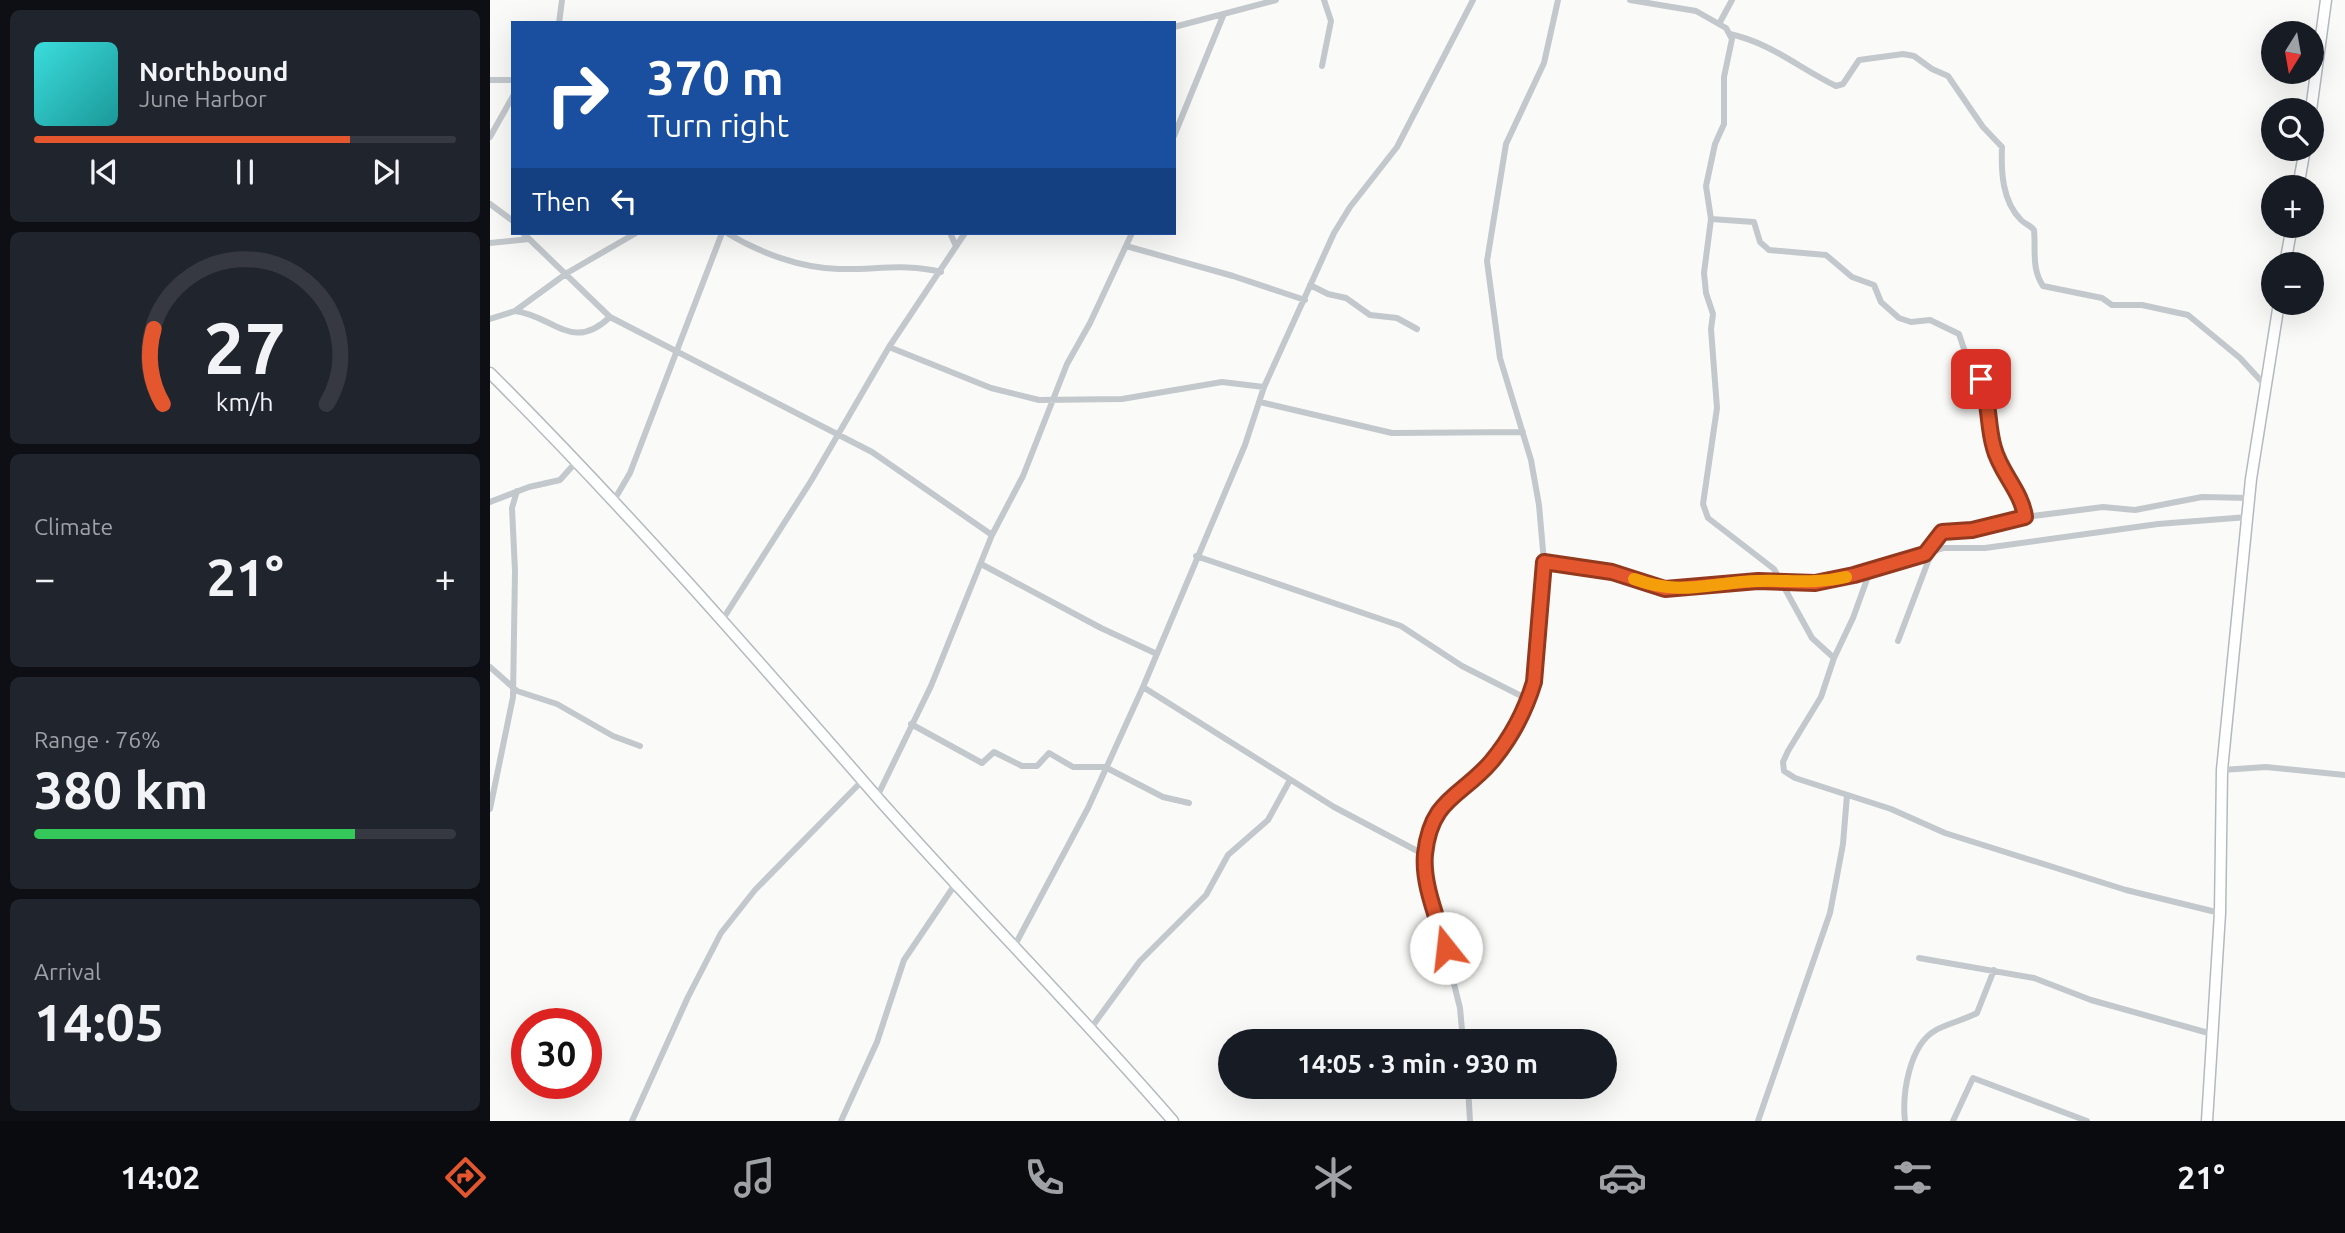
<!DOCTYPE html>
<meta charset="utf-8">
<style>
body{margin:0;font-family:Ubuntu,sans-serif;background:#20242c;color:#f1f3f6;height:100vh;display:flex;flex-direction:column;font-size:26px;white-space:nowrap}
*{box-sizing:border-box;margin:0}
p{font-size:23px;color:#9ea1a6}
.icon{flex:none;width:38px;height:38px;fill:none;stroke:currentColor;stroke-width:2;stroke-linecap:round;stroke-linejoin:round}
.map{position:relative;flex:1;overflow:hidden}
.details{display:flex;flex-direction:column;gap:10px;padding:10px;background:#0d0f14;width:490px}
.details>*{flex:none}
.guide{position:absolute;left:21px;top:21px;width:665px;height:214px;border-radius:0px;box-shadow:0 7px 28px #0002;background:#1a4fa0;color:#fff;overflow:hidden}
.needle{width:46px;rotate:191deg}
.buttons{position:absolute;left:1771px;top:21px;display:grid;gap:14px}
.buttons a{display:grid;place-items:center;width:63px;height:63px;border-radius:50%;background:#171b24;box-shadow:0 7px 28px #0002;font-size:35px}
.speed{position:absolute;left:21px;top:1008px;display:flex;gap:14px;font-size:35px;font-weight:700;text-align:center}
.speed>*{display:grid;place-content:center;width:91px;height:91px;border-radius:50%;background:#171b24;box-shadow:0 7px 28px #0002;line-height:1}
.speed .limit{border:10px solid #d22;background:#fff;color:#111}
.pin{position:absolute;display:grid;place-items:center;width:60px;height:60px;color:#fff;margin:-30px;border-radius:14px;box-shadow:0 4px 10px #0006}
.me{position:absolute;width:77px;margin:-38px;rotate:344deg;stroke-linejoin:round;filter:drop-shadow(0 0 5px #0008)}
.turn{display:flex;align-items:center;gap:24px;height:147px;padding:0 21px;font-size:32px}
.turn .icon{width:91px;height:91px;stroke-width:2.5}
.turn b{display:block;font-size:49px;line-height:60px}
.then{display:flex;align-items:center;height:66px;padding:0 21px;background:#0003;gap:14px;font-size:26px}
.big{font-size:52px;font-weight:700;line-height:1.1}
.details .tile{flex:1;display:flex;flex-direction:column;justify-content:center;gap:10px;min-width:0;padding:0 24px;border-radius:10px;background:#20242c}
.details .dial{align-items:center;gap:0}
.dial svg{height:182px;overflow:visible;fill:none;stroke:#363941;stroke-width:7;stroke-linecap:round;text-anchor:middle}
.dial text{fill:#f1f3f6;stroke:none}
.song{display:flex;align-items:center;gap:21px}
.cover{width:84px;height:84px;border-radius:10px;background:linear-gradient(135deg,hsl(180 70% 55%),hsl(180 70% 35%))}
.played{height:7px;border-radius:4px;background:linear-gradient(90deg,#e4572e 75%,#363941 75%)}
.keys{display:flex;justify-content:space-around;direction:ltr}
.heat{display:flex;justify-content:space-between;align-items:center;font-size:38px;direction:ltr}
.charge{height:10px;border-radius:5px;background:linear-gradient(90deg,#34c759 76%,#363941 0)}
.trip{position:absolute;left:728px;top:1029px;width:399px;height:70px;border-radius:35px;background:#171b24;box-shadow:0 7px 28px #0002;font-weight:700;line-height:70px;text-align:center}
.tab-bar{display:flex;height:112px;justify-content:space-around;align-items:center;background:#090b0e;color:#9ea1a6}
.tab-bar .icon{width:49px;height:49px}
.tab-bar .current{color:#e4572e}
.tab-bar b{font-size:32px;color:#f1f3f6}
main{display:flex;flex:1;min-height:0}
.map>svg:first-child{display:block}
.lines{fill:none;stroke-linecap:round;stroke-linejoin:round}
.secondary-casing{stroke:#b3babf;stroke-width:13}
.minor{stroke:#c3c8cc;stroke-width:6}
.secondary{stroke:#fff;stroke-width:10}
.route-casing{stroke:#94391e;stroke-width:18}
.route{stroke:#e4572e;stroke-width:12}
.slow{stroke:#f59e0b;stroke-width:12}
</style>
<main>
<section class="details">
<div class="tile">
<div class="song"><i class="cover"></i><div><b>Northbound</b><p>June Harbor</p></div></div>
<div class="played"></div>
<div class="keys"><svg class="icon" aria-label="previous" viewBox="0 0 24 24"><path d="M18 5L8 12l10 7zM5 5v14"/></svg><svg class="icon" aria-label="pause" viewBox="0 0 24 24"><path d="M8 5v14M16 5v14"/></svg><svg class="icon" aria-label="next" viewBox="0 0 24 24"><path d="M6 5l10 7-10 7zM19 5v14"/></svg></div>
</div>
<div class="tile dial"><svg viewBox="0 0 100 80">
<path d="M14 69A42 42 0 1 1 86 69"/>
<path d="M14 69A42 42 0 0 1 10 36" stroke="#e4572e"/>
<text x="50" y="56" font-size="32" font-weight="700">27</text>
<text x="50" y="72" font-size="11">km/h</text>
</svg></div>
<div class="tile"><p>Climate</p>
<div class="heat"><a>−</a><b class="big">21°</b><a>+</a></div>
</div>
<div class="tile"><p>Range · 76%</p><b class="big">380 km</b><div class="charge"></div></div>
<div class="tile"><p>Arrival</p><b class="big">14:05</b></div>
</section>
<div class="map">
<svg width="1855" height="1121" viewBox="0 0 1855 1121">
<rect width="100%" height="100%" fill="#fafaf8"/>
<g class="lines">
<defs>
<path id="secondary" d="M1821,110L1836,0
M1808,187L1815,149
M1795,264L1802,226
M0,373C135,508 261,652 386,796C483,906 587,1010 683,1121
M1717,1121L1730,913L1732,770L1761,479L1789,303"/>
</defs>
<use href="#secondary" class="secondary-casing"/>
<path class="minor" d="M1140,0L1206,11L1236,28L1242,39L1234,77V124L1225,144L1216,186L1221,219L1214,273L1216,293L1223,314L1221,329L1227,408L1213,504L1218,518L1284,569L1322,638L1344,658
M69,23L72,0
M1229,24L1242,0
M684,27L786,0
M1240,34C1281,43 1309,68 1346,86L1353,84L1369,60L1413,54L1424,56L1442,69L1458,76L1493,127L1512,147C1511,171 1512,201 1531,220C1535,224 1540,225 1544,230C1546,249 1541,268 1553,286L1612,298L1622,305H1652L1698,315L1750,358L1774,384
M832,66L841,21L834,0
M0,80H23
M684,136L733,16
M0,137L23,96
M0,204L23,221
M1221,219L1264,222L1270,242L1279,250L1336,255L1362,277L1384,285L1391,302L1409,318L1421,322L1440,320L1469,334L1475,352L1495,390L1504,451L1529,498L1535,517
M33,233L120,317L382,452L502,535
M237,233C270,253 310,268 349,269C385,270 416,263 451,272
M460,233L466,246
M0,243L39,239
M636,246L743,276L815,300
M820,285L838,294L856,298L880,315L907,318L927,329
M25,311C64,316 82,353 120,317
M0,319L25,311L77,273L146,233
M399,347L501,388L549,400L632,399L732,382L774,387
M770,402L902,433L1033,432
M0,502L39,487L70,480L86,462
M123,502L140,473L232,233
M1436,552L1452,532L1482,530L1535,517L1613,507L1645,510L1712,497L1761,498
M706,556L911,626L972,666L1039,700
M1054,562L1122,572L1175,589L1268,581L1325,583L1365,575L1454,548H1495L1668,524L1758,517
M491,564L611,628L667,654
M1380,571L1363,618L1344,658L1331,697L1298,751L1293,762L1294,771L1305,778L1401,809L1455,833L1636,890L1730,913
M231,622L321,481L399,347L475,233
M1408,641L1442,551
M0,667L27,691L67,704L123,736L150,746
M653,687L844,807L935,855
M421,724L492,763L504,752L532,766H547L559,753L583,767H615L673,797L699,803
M1732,770L1776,767L1855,775
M387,797L441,686L502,535L533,476L577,364L600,323L642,233
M0,809L23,697L25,571L22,508L27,491
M525,945L598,808L653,687L755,445L774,387L844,233L860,207L907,147L983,0
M1429,958L1544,978L1601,1000L1722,1034
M601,1028L650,961L716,895L738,855L778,820L800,780
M973,1041L970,1008L940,888L935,855L952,804L1000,763L1028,723L1044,682L1054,562L1049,505L1041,460L1010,358L997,261L1016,144L1054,63L1068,0
M978,1087L980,1121
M142,1121L198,997L231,933L265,890L373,780
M351,1121L387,1042L414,960L466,883
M1268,1121L1340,913L1353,844L1357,795
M1415,1121C1412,1094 1419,1045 1446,1030C1459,1023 1474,1020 1487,1013L1504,970
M1463,1121L1483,1078L1597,1121"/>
<use href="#secondary" class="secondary"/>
</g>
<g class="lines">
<defs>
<path id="route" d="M956,948C948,920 932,884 935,854C941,798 971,797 1001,762C1021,738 1035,712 1044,682L1054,562L1122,572L1175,589L1268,581L1325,583L1364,575L1435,554L1452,532L1482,530L1535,517C1532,492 1510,472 1504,448C1497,425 1500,401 1491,379"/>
</defs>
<use href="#route" class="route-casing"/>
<use href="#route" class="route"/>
<path class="slow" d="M1144,579C1194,597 1220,582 1269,581C1299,580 1326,584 1356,577"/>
</g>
</svg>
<div class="buttons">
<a><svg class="needle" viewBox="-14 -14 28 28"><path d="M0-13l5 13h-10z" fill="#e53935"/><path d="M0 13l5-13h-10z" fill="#9ea1a6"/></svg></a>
<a><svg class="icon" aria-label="search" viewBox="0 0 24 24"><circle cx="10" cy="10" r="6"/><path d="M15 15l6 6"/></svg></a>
<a>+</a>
<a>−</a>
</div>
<div class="speed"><div class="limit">30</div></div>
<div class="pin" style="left:1491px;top:379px;background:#d93025"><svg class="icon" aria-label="arrive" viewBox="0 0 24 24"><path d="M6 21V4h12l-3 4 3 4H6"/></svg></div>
<svg class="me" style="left:956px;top:948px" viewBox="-20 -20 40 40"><circle r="19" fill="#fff"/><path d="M0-13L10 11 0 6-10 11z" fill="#e4572e"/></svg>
<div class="trip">14:05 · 3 min · 930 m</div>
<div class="guide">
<div class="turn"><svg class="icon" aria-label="right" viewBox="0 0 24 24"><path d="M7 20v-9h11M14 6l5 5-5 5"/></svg><div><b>370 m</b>Turn right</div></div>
<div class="then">Then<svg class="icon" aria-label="left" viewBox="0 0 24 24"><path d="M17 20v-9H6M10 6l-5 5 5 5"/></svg></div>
</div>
</div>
</main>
<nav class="tab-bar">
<b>14:02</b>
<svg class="icon current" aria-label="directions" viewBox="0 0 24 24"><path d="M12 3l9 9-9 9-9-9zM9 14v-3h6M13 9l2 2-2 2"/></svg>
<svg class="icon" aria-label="music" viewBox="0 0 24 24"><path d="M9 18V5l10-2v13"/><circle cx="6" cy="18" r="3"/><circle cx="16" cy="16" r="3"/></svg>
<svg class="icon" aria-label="phone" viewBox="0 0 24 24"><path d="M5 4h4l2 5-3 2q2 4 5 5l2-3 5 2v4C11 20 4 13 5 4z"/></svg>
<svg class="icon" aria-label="climate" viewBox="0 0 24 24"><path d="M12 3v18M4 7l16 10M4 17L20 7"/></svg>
<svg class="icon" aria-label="car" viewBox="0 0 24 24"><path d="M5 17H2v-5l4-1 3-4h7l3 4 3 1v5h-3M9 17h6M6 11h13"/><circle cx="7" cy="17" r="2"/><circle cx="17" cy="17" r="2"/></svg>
<svg class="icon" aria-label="filters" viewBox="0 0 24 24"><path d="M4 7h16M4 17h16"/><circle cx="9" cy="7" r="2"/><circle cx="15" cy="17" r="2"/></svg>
<b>21°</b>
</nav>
